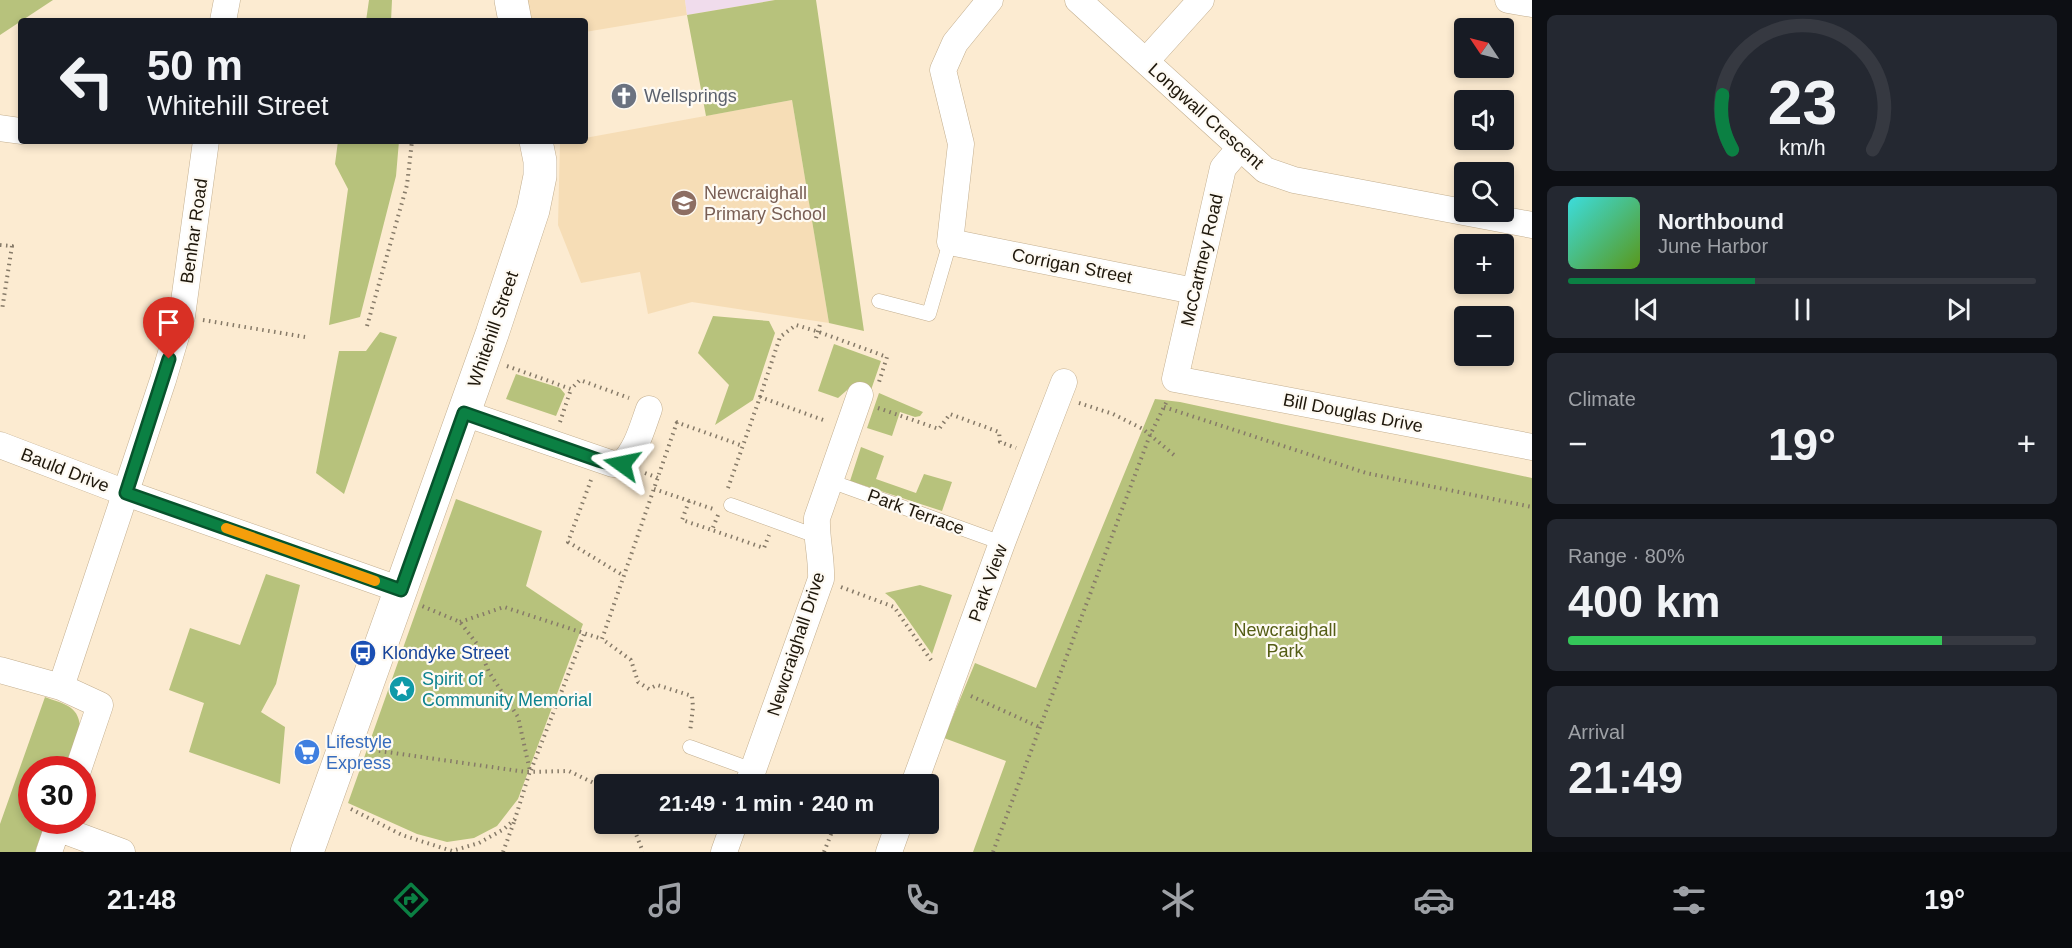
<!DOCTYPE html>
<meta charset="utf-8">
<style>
body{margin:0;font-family:Helvetica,sans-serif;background:#242831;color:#f1f3f6;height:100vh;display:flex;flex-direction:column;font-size:22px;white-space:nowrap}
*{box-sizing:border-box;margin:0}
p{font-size:20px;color:#9ea1a6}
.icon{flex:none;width:33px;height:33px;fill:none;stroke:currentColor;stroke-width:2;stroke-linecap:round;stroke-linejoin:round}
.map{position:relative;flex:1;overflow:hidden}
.side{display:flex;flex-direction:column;gap:15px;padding:15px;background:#0d0f14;width:540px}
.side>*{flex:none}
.banner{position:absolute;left:18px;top:18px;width:570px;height:126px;border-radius:6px;box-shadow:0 3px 9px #0003;background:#171b24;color:#f1f3f6;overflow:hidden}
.needle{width:39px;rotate:305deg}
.tools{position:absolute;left:1454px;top:18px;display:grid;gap:12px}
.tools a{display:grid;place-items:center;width:60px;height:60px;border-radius:6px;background:#171b24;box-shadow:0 3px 9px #0003;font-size:30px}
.speed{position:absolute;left:18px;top:756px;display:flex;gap:12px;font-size:30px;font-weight:700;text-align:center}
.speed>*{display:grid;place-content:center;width:78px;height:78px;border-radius:50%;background:#171b24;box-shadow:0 3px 9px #0003;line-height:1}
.speed .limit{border:9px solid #d22;background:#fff;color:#111}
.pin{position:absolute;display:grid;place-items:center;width:51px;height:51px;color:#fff;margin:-62px -26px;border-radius:50% 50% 50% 0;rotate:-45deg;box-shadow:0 0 6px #0007}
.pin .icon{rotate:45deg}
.me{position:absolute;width:66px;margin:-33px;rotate:282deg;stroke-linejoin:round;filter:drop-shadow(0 0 4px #0008)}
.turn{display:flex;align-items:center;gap:21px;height:126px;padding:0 30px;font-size:27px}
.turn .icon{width:78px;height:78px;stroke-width:2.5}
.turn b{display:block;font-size:42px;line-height:51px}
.big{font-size:45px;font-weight:800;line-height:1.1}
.side .card{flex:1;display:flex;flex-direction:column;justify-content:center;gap:9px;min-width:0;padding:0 21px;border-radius:9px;background:#242831}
.side .dial{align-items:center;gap:0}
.dial svg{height:156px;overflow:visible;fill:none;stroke:#363941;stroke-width:7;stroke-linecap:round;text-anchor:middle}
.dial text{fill:#f1f3f6;stroke:none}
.song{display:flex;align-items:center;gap:18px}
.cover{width:72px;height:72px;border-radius:9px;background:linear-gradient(135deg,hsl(180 70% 55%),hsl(90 70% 35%))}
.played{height:6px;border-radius:3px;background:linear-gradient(90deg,#0b8043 40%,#363941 40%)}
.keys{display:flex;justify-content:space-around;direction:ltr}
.heat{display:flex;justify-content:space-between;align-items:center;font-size:33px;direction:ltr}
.charge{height:9px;border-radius:4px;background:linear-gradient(90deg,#34c759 80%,#363941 0)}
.trip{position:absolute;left:594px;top:774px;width:345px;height:60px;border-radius:6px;background:#171b24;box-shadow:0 3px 9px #0003;font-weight:800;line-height:60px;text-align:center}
.menu{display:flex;height:96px;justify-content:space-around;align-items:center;background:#090b0e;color:#9ea1a6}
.menu .icon{width:42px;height:42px}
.menu .selected{color:#0b8043}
.menu b{font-size:27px;color:#f1f3f6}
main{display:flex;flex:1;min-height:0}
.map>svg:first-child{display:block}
.built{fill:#f6ddb6}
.industrial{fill:#f0dcec}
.green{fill:#b7c27c}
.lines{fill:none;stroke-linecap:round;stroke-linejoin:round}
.lane-casing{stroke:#c3af90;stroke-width:15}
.street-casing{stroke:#c3af90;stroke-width:27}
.primary-casing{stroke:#c3af90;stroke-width:34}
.path{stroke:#867a68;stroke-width:4;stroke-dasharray:1.5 4.5;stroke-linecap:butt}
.lane{stroke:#fff;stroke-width:14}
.street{stroke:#fff;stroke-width:26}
.primary{stroke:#fff;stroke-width:33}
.route-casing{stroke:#07532c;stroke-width:15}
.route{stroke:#0b8043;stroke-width:10}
.slow{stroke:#f59e0b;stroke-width:10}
.labels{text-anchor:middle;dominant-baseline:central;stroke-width:4.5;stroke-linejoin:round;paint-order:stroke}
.worship-label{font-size:18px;fill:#5b616d;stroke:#fefaf3;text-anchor:start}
.street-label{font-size:18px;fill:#1f180c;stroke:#fefaf3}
.education-label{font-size:18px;fill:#785e54;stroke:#fefaf3;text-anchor:start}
.park-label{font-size:18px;fill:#545d15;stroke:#fefaf3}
.transit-label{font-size:18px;fill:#164399;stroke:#fefaf3;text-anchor:start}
.culture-label{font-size:18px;fill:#0d838f;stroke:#fefaf3;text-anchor:start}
.shop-label{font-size:18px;fill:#366cbe;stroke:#fefaf3;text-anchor:start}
</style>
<main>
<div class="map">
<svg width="1532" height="852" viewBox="0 0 1532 852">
<rect width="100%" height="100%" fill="#fcebd1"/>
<path class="built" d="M522,0H685L687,15L585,32V21H526Z
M792,100L829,323L692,302L648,314L640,272L581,283L558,225L560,142L585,141V138Z"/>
<path class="industrial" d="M685,0H775L687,15Z"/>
<path class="green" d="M0,0H53L0,35Z
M369,0H392L391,21H366Z
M775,0H816L864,331L829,323L792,100L706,116L687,15Z
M338,141H399L396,176L360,317L329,325L348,189L335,164Z
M713,316L769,321L775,333L753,400L715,425L729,385L698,353Z
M380,332L397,337L344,494L316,473L339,351H366Z
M834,344L881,361L871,390L854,384L838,398L818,391Z
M516,374L560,388L565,394L556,416L506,399Z
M879,393L923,412L920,416L915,417L900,412L892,436L867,428Z
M1155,399L1180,402L1532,478V852H973L1006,761L944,738L975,663L1036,688Z
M861,447L884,456L876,479L916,493L924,474L952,482L942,511L850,481Z
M456,499L542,531L526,586L583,624L518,799L497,826L474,838L447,842L417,834L348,803Z
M266,574L300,585L276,684L261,712L285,727L280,784L189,752L204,703L169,690L190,628L240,645Z
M920,585L952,595L932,654L894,600L885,593Z
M45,697C63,704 78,705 80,726L64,769L32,770V820L46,821L35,852H0V824Z"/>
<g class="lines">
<defs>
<path id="lane" d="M879,301L929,314L950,242
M830,481L1002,543
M731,505L816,536
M690,747L753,770"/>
<path id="street" d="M990,0L955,43L943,70L961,144L950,242L1194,291
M1078,0L1265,170L1294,180L1532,225
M1508,0L1532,4
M223,21L227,0
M1146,61L1201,0
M0,128L21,131
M1240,148L1223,168L1175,379L1532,447
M464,413L613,464H622C637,449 642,428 649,409
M0,445L126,493L401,590
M0,670L61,687
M78,770L100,705L61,687L163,380L182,316L206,141
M748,784L821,579C822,558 816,539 817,518L860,395
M914,784L1002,543L1064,382
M57,828L122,852
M49,852L60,820
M724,852L734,824
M889,852L899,824"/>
<path id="primary" d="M511,0L515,21
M307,852L492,334L533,210L540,176V161L536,141"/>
</defs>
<use href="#lane" class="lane-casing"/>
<use href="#street" class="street-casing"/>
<use href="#primary" class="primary-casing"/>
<path class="path" d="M0,245L12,246L2,310
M203,320L305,337
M367,326L407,185L412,141
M816,338L821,321
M507,366L571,389L580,380L629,398
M760,397L780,337L796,325L819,332L887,357L879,382
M1079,403L1113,414L1143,429L1174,455
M1164,407L1366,473L1532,507
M878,408L939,429L950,414L999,432L1000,442L1016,448
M560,422L571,389
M676,422L743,446
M677,422L602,639L631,660L638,682L649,689L657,685L692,696L693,707L690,732
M645,473L658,478
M591,480L568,542L624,576
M728,488L760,397L826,421
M654,489L716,510
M689,501L682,520L712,530
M718,515L712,530L764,548L769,535
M841,587L894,607L933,663
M460,622L504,607L602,639
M971,696L1039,727
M373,750L526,772L569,771L604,788
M531,770L584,634
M774,777L797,784
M351,809L402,835L452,851L479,843L504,829L515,819L530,771L518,717L489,672L477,644L460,622L422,606
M632,824L643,852
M503,852L514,822
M824,852L835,824
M993,852L1150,435L1168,399"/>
<use href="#lane" class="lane"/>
<use href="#street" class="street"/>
<use href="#primary" class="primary"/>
</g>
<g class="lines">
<defs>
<path id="route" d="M169,359L126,493L401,590L464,413L598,460L613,464H622"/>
</defs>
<use href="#route" class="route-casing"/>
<use href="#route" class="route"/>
<path class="slow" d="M226,528L375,581"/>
</g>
<defs>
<symbol id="church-disc" viewBox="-11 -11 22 22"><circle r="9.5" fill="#6b7280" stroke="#fefaf3"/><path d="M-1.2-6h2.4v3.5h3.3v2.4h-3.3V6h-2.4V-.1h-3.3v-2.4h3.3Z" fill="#fff"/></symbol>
<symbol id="school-disc" viewBox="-11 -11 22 22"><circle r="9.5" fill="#8d6e63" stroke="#fefaf3"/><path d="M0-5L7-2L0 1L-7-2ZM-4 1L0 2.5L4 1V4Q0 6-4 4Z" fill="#fff"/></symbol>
<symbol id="bus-disc" viewBox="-11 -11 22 22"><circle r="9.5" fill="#1a4fb4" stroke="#fefaf3"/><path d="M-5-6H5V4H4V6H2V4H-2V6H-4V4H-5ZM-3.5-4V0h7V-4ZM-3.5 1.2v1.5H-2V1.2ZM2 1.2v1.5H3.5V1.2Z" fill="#fff"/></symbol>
<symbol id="sight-disc" viewBox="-11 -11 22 22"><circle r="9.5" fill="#0f9aa8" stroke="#fefaf3"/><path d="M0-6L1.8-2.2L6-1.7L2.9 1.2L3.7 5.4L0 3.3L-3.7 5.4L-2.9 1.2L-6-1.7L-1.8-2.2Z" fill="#fff"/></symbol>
<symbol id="supermarket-disc" viewBox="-11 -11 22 22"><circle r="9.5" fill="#3f7fe0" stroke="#fefaf3"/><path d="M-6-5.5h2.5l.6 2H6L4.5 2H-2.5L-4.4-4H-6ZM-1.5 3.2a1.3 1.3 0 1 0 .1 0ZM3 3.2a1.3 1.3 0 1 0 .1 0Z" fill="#fff"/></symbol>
</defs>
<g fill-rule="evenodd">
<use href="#church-disc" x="609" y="81" width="30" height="30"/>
<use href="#school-disc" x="669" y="188" width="30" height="30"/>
<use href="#bus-disc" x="348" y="638" width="30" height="30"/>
<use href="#sight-disc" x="387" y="674" width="30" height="30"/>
<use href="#supermarket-disc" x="292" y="737" width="30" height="30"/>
</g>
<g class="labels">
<g class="worship-label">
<text x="644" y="96">Wellsprings</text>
</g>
<g class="street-label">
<text transform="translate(1206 116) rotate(42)">Longwall Crescent</text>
<text transform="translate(194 231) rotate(-82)">Benhar Road</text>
<text transform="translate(1202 260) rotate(-77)">McCartney Road</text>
<text transform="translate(1072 266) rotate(11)">Corrigan Street</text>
<text transform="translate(493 329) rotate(-71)">Whitehill Street</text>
<text transform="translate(1353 413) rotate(11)">Bill Douglas Drive</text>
<text transform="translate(65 470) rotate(21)">Bauld Drive</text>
<text transform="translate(916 512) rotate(20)">Park Terrace</text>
<text transform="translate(988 583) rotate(-70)">Park View</text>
<text transform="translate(796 644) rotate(-72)">Newcraighall Drive</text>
</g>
<g class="education-label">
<text x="704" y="193">Newcraighall<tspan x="704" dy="21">Primary School</tspan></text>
</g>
<g class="park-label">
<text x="1285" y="630">Newcraighall<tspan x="1285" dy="21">Park</tspan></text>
</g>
<g class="transit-label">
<text x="382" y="653">Klondyke Street</text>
</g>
<g class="culture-label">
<text x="422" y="679">Spirit of<tspan x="422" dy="21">Community Memorial</tspan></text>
</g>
<g class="shop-label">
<text x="326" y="742">Lifestyle<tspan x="326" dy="21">Express</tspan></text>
</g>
</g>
</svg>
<div class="tools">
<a><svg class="needle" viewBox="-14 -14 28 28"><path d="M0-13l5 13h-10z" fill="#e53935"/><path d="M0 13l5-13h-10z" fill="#9ea1a6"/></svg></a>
<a><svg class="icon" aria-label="sound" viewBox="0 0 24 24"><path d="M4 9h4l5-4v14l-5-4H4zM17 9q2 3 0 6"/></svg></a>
<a><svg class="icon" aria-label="search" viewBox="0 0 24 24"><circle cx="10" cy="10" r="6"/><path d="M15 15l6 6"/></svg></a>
<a>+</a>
<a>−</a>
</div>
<div class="speed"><div class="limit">30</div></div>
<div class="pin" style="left:169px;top:359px;background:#d93025"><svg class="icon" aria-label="arrive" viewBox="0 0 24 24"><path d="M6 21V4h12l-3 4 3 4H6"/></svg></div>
<svg class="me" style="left:622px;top:464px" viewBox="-20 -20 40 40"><path d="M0-17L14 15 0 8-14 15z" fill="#0b8043" stroke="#fff" stroke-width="4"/></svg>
<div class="trip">21:49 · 1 min · 240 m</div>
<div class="banner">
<div class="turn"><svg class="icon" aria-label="left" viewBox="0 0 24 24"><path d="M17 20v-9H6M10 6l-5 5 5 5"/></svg><div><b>50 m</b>Whitehill Street</div></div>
</div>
</div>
<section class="side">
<div class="card dial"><svg viewBox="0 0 100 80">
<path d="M14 69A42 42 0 1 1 86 69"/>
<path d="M14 69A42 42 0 0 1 9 41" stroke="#0b8043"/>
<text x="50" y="56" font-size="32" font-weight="700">23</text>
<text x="50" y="72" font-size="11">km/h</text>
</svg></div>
<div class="card">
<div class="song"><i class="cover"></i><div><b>Northbound</b><p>June Harbor</p></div></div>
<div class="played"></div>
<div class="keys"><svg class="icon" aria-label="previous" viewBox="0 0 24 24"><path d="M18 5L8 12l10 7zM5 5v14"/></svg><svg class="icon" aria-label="pause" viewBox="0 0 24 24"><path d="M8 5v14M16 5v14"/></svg><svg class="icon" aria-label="next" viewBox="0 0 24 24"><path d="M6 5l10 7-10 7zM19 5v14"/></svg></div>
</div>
<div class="card"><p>Climate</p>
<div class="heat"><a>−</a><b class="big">19°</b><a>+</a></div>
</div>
<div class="card"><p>Range · 80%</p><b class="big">400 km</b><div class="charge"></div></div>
<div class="card"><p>Arrival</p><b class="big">21:49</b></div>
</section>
</main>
<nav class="menu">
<b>21:48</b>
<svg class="icon selected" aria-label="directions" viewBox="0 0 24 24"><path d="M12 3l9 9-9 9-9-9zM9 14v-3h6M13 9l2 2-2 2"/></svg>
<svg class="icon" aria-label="music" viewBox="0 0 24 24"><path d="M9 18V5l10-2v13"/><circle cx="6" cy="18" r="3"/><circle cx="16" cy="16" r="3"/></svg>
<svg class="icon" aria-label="phone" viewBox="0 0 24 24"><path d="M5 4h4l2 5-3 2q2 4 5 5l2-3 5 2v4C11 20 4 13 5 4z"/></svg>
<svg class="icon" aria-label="climate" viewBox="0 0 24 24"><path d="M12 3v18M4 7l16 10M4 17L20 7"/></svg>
<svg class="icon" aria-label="car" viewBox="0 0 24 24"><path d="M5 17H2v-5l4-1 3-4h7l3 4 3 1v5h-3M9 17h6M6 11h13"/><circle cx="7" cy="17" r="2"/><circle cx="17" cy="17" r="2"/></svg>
<svg class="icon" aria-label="filters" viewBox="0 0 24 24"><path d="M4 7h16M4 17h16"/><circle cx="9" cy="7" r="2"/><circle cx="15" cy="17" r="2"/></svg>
<b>19°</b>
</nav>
